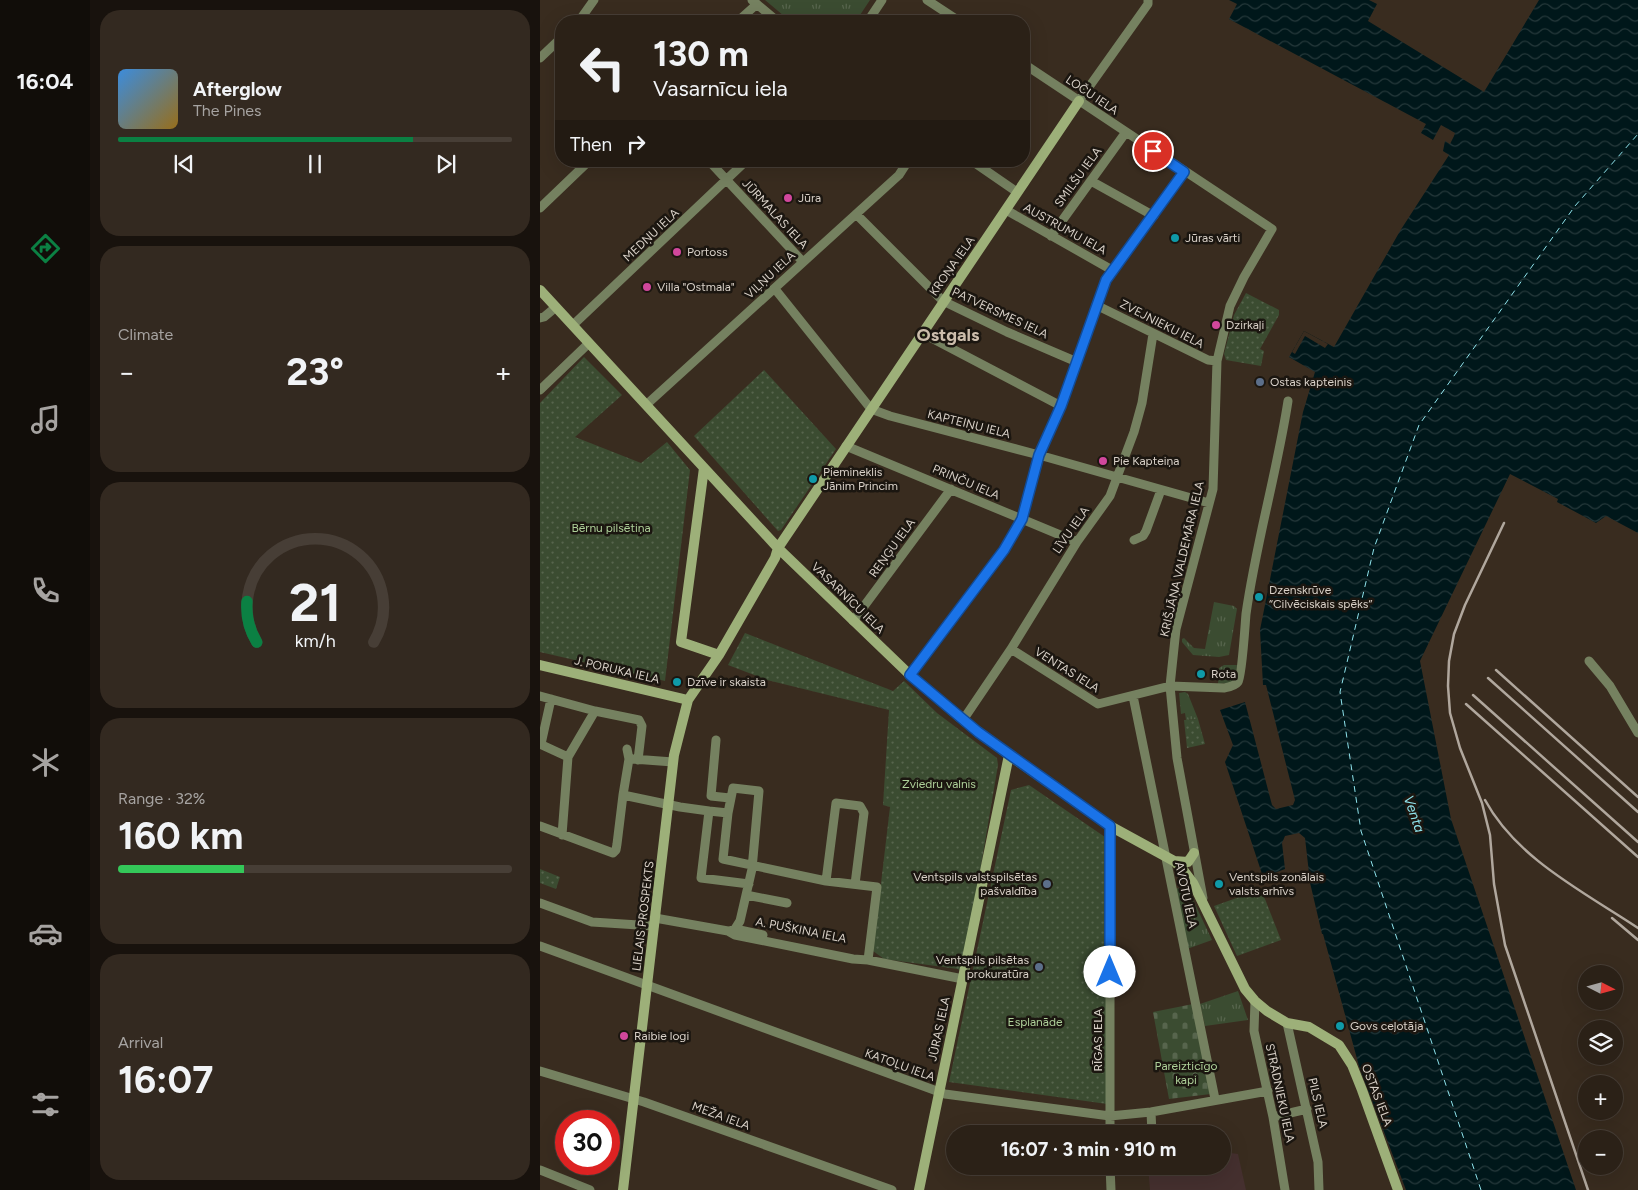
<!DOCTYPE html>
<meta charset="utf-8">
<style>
body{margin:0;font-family:Figtree,sans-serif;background:#332920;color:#f1f3f6;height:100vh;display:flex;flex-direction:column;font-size:19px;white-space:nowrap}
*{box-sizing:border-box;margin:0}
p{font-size:16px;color:#a6a3a1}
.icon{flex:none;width:28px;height:28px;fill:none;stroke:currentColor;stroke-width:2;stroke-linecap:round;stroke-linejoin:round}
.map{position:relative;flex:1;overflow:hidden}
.side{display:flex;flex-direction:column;gap:10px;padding:10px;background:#18120d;width:450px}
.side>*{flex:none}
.top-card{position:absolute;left:15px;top:15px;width:475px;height:152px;border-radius:20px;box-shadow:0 5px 20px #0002,0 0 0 1px #473e36;background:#2b2117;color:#f1f3f6;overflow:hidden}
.needle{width:32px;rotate:96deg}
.controls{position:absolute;left:1038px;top:965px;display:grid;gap:10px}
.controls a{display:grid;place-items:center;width:45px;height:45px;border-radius:50%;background:#2b2117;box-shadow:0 5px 20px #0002,0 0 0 1px #473e36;font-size:25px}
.speed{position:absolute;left:15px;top:1110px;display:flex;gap:10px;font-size:25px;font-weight:700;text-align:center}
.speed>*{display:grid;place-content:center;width:65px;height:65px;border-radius:50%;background:#2b2117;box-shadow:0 5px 20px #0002,0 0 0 1px #473e36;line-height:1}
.speed .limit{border:8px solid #d22;background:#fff;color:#111}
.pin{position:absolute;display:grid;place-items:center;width:42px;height:42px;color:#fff;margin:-21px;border:2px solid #fff;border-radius:50%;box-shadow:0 1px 5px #0007}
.me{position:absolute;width:55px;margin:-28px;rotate:0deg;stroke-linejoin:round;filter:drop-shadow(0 0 4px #0008)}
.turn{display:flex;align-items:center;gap:18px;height:105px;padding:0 15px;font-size:22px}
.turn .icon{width:65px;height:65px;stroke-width:2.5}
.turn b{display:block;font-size:35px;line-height:42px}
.then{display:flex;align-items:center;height:48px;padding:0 15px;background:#0003;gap:10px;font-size:19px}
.big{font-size:38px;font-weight:700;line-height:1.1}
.side .tile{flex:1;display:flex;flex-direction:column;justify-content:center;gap:8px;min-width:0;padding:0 18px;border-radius:20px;background:#332920}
.side .dial{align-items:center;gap:0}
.dial svg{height:130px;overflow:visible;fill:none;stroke:#473e36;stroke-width:7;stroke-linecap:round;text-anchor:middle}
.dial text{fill:#f1f3f6;stroke:none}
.song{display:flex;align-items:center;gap:15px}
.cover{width:60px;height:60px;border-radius:8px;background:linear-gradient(135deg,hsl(210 70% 55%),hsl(40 70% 35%))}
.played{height:5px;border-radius:2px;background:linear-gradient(90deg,#0b8043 75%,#473e36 75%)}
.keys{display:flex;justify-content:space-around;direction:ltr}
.heat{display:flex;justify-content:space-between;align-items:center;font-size:28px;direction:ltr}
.charge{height:8px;border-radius:4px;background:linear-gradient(90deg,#34c759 32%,#473e36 0)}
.trip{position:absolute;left:406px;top:1125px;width:285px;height:50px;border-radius:25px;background:#2b2117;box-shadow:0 5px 20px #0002,0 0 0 1px #473e36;font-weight:700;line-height:50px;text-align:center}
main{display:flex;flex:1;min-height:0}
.tabs{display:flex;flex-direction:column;width:90px;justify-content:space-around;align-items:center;background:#110d09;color:#a6a3a1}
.tabs .icon{width:35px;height:35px}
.tabs .selected{color:#0b8043}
.tabs b{font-size:22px;color:#f1f3f6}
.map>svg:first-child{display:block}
.education{fill:#45302f}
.grass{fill:url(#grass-tufts)}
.cemetery{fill:url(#cemetery-stones)}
.park{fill:url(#park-dots)}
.water{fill:url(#water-waves)}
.pier{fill:#392c1f}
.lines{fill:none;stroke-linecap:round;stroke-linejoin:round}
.ferry{stroke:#90e5ee;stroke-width:1;stroke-dasharray:6 5;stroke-linecap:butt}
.street{stroke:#758160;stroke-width:9}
.secondary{stroke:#9db079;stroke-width:10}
.rail{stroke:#b0a79d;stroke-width:2.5}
.route-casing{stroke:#114b97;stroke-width:12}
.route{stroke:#1a73e8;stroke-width:9}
.hotel-dot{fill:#d1479c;stroke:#1b1610;stroke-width:2}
.culture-dot{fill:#0f9aa8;stroke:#1b1610;stroke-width:2}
.service-dot{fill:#5c6f8a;stroke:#1b1610;stroke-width:2}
.labels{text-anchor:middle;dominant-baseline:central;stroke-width:5;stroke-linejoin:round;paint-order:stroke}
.street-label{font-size:12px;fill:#d9d1c8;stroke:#1b1610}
.poi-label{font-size:12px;fill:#d9d1c8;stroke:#1b1610;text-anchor:start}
.park-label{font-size:12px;fill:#aed099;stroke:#1b1610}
.water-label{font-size:14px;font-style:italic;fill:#90e5ee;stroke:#1b1610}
.district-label{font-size:18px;font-weight:bold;fill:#ccbdac;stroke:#1b1610}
</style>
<main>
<nav class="tabs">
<b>16:04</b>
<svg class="icon selected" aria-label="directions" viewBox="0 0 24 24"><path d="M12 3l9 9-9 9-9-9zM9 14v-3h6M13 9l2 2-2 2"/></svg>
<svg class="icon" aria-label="music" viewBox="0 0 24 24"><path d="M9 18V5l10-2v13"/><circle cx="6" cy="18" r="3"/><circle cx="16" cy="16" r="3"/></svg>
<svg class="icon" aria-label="phone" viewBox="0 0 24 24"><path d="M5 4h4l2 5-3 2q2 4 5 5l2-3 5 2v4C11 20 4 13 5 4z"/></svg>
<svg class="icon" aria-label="climate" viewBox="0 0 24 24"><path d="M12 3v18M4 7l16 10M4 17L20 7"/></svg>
<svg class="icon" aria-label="car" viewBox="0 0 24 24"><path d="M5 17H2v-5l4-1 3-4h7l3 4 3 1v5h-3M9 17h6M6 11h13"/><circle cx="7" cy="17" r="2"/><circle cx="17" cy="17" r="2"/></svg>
<svg class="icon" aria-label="filters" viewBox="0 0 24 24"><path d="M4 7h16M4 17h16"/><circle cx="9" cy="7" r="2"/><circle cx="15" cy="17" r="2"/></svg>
</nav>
<section class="side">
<div class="tile">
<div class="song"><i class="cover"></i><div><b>Afterglow</b><p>The Pines</p></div></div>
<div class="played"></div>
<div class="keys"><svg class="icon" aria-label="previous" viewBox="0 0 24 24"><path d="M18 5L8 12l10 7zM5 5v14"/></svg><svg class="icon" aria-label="pause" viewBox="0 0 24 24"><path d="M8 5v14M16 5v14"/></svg><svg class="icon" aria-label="next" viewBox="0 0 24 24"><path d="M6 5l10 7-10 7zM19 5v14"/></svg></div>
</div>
<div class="tile"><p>Climate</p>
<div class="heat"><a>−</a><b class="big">23°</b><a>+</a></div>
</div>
<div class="tile dial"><svg viewBox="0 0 100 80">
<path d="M14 69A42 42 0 1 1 86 69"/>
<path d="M14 69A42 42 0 0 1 8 44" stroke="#0b8043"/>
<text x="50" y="56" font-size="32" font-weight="700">21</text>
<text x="50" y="72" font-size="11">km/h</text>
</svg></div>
<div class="tile"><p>Range · 32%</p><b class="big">160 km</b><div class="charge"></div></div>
<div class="tile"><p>Arrival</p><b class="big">16:07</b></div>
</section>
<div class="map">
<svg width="1098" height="1190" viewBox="0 0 1098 1190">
<defs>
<pattern id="grass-tufts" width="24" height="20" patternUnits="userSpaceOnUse" patternTransform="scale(1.25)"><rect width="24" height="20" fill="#3b4c31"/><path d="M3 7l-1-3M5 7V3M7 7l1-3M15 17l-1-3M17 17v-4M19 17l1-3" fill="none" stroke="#57654d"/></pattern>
<pattern id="cemetery-stones" width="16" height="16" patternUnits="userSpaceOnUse" patternTransform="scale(1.25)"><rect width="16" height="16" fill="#3b4c31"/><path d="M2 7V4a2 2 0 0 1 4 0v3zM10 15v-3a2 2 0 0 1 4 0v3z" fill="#57654d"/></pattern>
<pattern id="park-dots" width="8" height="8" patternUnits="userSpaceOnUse" patternTransform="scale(1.25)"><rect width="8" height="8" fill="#3b4c31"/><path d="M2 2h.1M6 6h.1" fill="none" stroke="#57654d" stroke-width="1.8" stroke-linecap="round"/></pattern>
<pattern id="water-waves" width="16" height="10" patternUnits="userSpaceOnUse" patternTransform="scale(1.25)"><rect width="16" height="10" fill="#00171a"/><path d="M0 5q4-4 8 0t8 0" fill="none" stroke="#25383a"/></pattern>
</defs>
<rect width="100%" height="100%" fill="#392c1f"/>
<path class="education" d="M683,1152L698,1154L706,1190H610L608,1166H682Z"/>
<path class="grass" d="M225,0H330L316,21H250Z
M674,602L694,606L697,609L689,655L679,657L653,655L642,642V639L644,638L654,648L665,649Z
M684,665H697L696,677L691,683L678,684L679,668Z
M645,692L648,694L658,719L646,720L645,713L641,714L639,693Z
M647,887L672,940L647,949L633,889Z
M698,991L708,1020L665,1026L660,1004Z"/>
<path class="cemetery" d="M653,1004L671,1094L629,1099L613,1012Z"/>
<path class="park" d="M706,293L739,310V315L720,349L724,351L721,366L686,360L684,354L694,315Z
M44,357L82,395L35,437L101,463L127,442L150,470L125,681L0,652V403Z
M224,370L296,449L241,530L238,531L154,436Z
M205,633L353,691L364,681L397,713L457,758L458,765L431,925L420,971L418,969L344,959L333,951L350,807L343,805L349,710L227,680L188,665Z
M658,719L665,744L647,748L644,720Z
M489,785L565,837L567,1104L409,1082L471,790Z
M0,869L20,877L16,889L0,883Z
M719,890L725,899L741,940L697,956L674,906Z"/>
<path class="water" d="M689,0H829L837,4L828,21L944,92L999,0H1098V533L1066,516L1056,523L1017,502L1018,499L970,474L880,661L911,819L1036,1190H866L819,1066L783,934H782L768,874L769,873L765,838L759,833L745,836L742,843L745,869L723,877L685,762L693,745L680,710L705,702L732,805L736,809L753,805L755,800L726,685H723L720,630L763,412L775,372L749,357L764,331L794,347L860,231L909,155L903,151L905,141L910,144L914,136L915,133L901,125L893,140L881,133L886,124L689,19L697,4Z"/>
<path class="pier" d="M764,331L788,344L785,348L765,336L755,354L752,352Z"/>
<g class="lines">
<path class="ferry" d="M941,1190L821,831L800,692L834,548L879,425L1035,206L1098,134"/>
<path class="street" d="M212,0L237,21
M387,0L419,21
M39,21L54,0
M198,21L217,4
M328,21L342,0
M0,58L21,38
M484,64L732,229L704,277L690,306L677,361L673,489L636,629L630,686L637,758L663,898
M539,101L608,4V0
M169,161L263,262
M432,161L477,192
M551,181L614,216
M0,208L49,161
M466,210L572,270
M316,214L403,301L467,332L537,362
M511,236L586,132
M235,289L331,409L350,416L499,455L669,503
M556,305L668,360L677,361
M0,318L4,317L16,307
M33,325L206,161
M382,333L521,406
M0,390L49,343
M106,405L359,175L368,161
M306,446L537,542
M594,540L603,536L606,531L621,490
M313,621L411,489
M471,649L558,704L630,686L684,688C689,687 695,686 698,682C702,677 705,625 706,614C716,543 737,472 748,401
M1049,661L1070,686L1098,733
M370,675L464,550L482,519L499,455L521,406L566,280L644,172
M0,696L55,711L99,720L102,726L98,760
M593,696L675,1099
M423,720L471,649L537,542L570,496L594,432L602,403L613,334
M176,740L171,796L190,798
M0,744L28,757
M1,744L11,699
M93,759L133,762
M83,795L89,759L87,749
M169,811L188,813L183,859L286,881L337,887L328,960
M188,813L193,788L219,791L212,869L200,921L195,929
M0,826L73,853L76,850L77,844L83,795L140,807L169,811L161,878L209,884
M570,826V1134
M22,835L28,757L55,711
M286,881L296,803L320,806L324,813L315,884
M206,895L247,903
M0,903L52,922L114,926
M115,918L188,931L195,935L313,959L328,960L423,979
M190,931L195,929L223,935
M0,946L405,1094L570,1116L611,1112L728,1091
M715,1001L714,1031L733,1117L745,1190
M747,1023L778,1162L779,1190
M0,1071L104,1102L352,1190
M611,1112L612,1134
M733,1117L767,1109
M570,1166L571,1190
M0,1170L50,1190"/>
<path class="secondary" d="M0,290L238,548L370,675L423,720L469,755L570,826L634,861L644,871L653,883L705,989L715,1001L727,1011L747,1023L769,1027L799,1045L812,1065L822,1090L858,1190
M164,468L141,642L179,655
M0,665L148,700
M634,861L648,862L654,853
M83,1190L134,755L148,700L179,655L235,558L238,548L539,101
M379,1190L469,755"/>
<path class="rail" d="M964,523L925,605L914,634L909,661L908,686L910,713L920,748L942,803L950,835L954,884L965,945L1048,1190
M956,670L1098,797
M948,678L1098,812
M933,695L1098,842
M926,704L1098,857
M945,800C977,859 1044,892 1098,928
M1072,918L1098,940"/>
</g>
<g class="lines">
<defs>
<path id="route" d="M570,972V826L438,732L370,675L464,550L482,519L499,455L521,406L566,280L644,172L613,151"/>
</defs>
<use href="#route" class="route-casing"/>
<use href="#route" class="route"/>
</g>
<g class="hotel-dot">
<circle cx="248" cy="198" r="5"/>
<circle cx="137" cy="252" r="5"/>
<circle cx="107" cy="287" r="5"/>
<circle cx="676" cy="325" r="5"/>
<circle cx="563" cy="461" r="5"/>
<circle cx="84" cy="1036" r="5"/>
</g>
<g class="culture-dot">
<circle cx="635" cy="238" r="5"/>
<circle cx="273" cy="479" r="5"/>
<circle cx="719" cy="597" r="5"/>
<circle cx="661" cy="674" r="5"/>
<circle cx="137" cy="682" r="5"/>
<circle cx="679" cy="884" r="5"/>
<circle cx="800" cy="1026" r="5"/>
</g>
<g class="service-dot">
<circle cx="720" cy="382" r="5"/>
<circle cx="507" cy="884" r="5"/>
<circle cx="499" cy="967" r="5"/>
</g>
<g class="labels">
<g class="street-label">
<text transform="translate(552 95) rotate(34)">LOČU IELA</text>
<text transform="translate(538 177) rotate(-54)">SMILŠU IELA</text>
<text transform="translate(235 214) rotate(47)">JŪRMALAS IELA</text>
<text transform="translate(525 229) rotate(29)">AUSTRUMU IELA</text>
<text transform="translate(111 235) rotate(-43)">MEDŅU IELA</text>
<text transform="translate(412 266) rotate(-55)">KROŅA IELA</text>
<text transform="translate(230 275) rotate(-43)">VIĻŅU IELA</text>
<text transform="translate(460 313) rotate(25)">PATVERSMES IELA</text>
<text transform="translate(622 324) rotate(27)">ZVEJNIEKU IELA</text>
<text transform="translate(429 424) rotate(14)">KAPTEIŅU IELA</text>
<text transform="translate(426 482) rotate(23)">PRINČU IELA</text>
<text transform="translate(531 530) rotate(-55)">LĪVU IELA</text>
<text transform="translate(352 548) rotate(-54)">REŅĢU IELA</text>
<text transform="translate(642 559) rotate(-77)">KRIŠJĀŅA VALDEMĀRA IELA</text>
<text transform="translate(308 598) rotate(44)">VASARNĪCU IELA</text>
<text transform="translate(77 670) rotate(13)">J. PORUKA IELA</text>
<text transform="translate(527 670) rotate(32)">VENTAS IELA</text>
<text transform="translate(646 895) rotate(78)">AVOTU IELA</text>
<text transform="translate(103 916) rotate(-83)">LIELAIS PROSPEKTS</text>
<text transform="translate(261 930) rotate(11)">A. PUŠKINA IELA</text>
<text transform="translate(399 1029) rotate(-78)">JŪRAS IELA</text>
<text transform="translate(558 1040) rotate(-90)">RĪGAS IELA</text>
<text transform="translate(360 1065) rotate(20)">KATOĻU IELA</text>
<text transform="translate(740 1093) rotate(78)">STRĀDNIEKU IELA</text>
<text transform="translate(837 1095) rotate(69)">OSTAS IELA</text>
<text transform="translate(778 1103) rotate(77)">PILS IELA</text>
<text transform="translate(181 1116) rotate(20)">MEŽA IELA</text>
</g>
<g class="poi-label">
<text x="258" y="198">Jūra</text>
<text x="645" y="238">Jūras vārti</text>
<text x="147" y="252">Portoss</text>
<text x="117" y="287">Villa "Ostmala"</text>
<text x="686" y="325">Dzirkaļi</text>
<text x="730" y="382">Ostas kapteinis</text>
<text x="573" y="461">Pie Kapteiņa</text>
<text x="283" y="472">Piemineklis<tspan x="283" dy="14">Jānim Princim</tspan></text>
<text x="729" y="590">Dzenskrūve<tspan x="729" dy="14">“Cilvēciskais spēks”</tspan></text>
<text x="671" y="674">Rota</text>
<text x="147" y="682">Dzīve ir skaista</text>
<text x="497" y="877" text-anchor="end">Ventspils valstspilsētas<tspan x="497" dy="14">pašvaldība</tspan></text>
<text x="689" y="877">Ventspils zonālais<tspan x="689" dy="14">valsts arhīvs</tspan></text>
<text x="489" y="960" text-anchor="end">Ventspils pilsētas<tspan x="489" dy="14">prokuratūra</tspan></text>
<text x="810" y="1026">Govs ceļotāja</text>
<text x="94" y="1036">Raibie logi</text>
</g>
<g class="park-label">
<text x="71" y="528">Bērnu pilsētiņa</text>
<text x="399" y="784">Zviedru valnis</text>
<text x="495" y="1022">Esplanāde</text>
<text x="646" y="1066">Pareizticīgo<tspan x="646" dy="14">kapi</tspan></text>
</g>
<g class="water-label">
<text transform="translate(874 814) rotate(71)">Venta</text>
</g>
<g class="district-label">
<text x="408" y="335">Ostgals</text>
</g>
</g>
</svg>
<div class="controls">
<a><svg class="needle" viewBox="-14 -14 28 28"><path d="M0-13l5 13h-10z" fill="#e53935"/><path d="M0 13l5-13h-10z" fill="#a6a3a1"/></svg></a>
<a><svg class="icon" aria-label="layers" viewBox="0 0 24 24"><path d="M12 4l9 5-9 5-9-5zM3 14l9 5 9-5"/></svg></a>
<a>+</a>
<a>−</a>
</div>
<div class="speed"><div class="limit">30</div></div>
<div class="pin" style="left:613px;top:151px;background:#d93025"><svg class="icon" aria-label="arrive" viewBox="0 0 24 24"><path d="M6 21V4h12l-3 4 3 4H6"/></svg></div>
<svg class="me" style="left:570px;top:972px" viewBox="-20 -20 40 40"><circle r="19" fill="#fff"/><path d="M0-13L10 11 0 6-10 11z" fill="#1a73e8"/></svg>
<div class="trip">16:07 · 3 min · 910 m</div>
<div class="top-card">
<div class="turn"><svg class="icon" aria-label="left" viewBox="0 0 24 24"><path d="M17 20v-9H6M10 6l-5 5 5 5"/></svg><div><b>130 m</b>Vasarnīcu iela</div></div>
<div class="then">Then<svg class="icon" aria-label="right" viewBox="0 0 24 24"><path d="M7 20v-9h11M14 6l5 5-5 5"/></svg></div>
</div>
</div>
</main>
